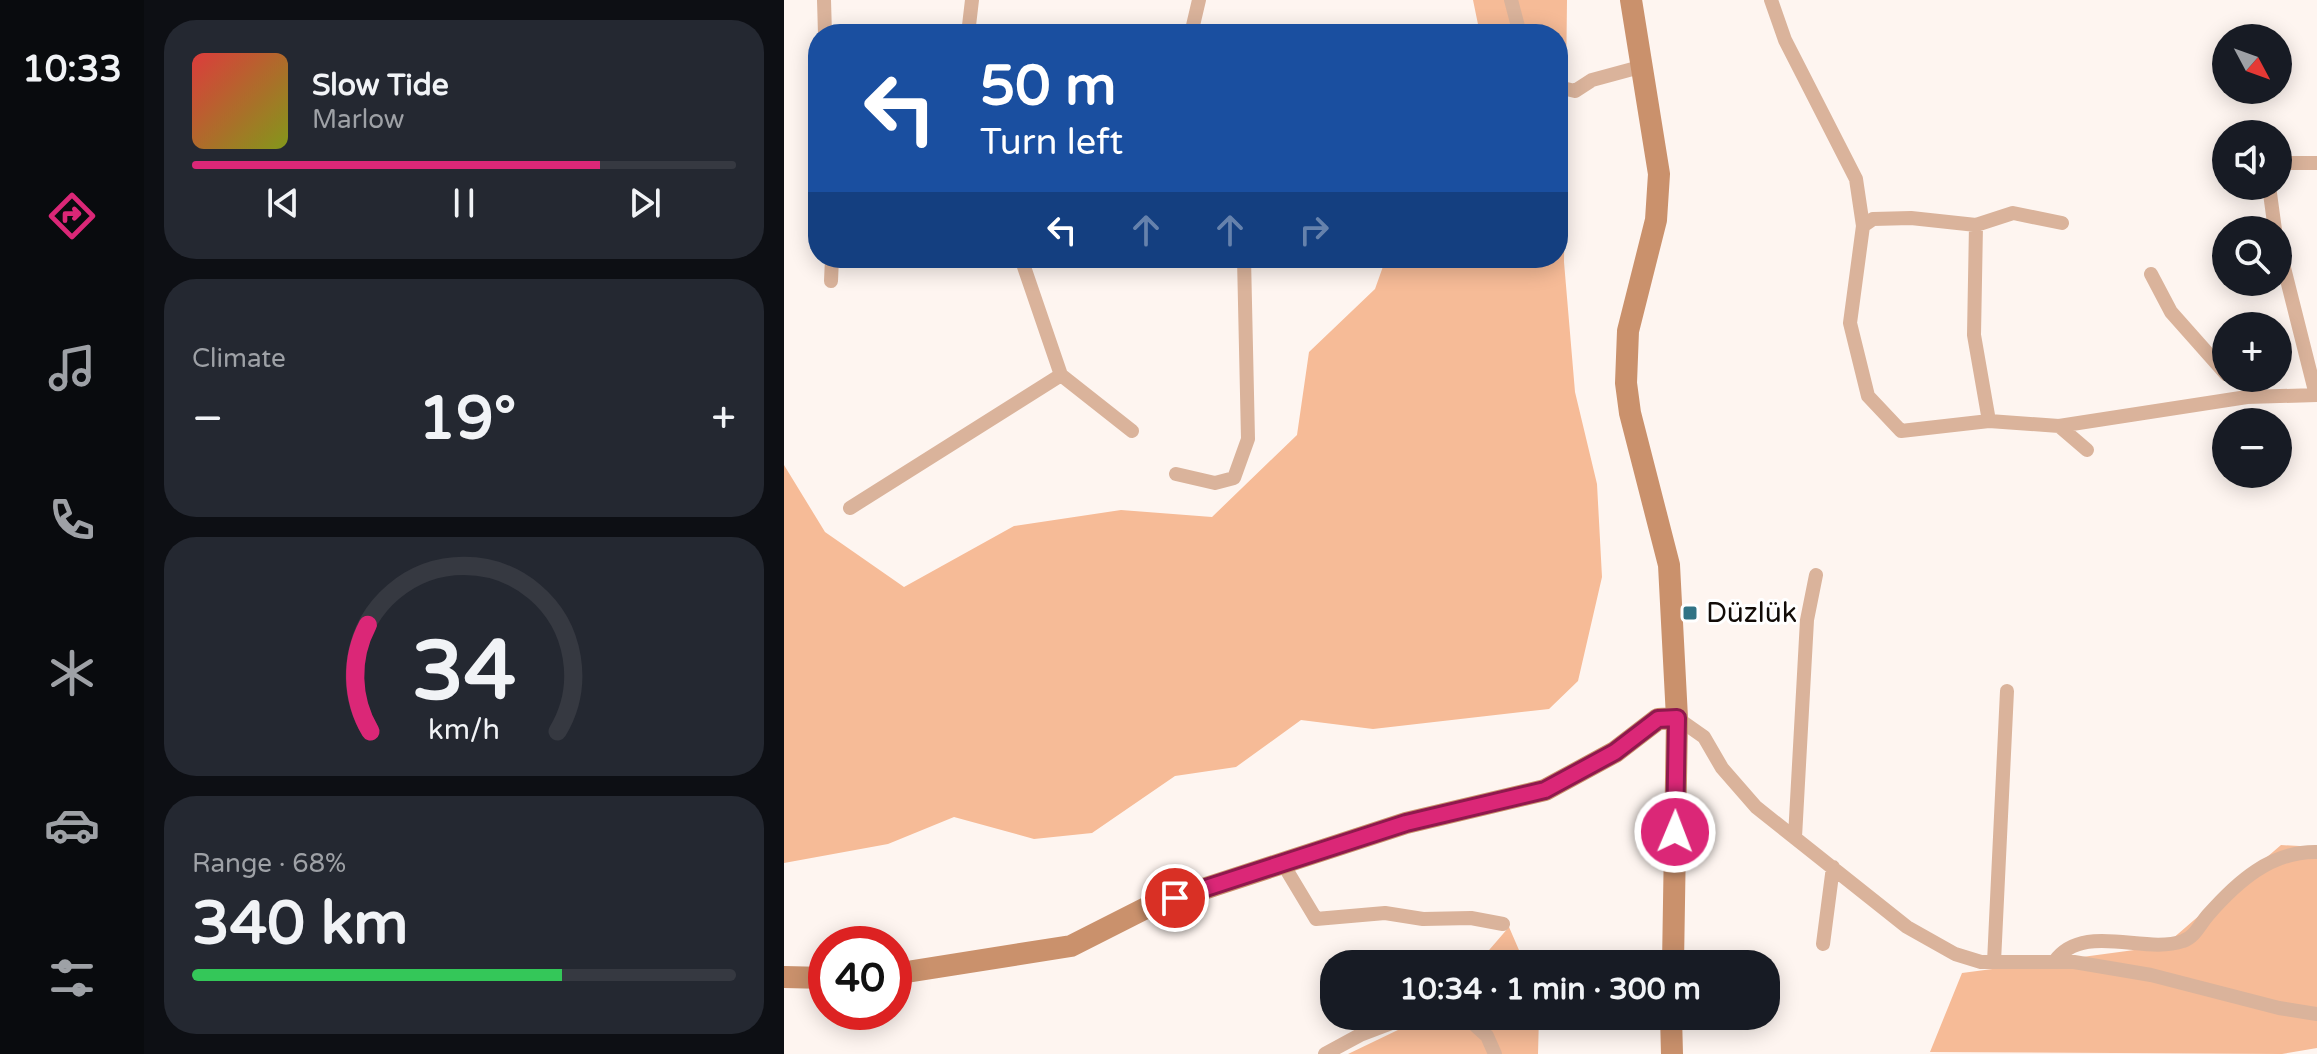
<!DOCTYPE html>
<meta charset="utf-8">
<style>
body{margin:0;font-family:"Varela Round",sans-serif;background:#242831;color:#f1f3f6;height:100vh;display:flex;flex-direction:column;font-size:30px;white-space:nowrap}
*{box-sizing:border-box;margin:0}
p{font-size:26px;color:#9ea1a6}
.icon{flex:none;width:44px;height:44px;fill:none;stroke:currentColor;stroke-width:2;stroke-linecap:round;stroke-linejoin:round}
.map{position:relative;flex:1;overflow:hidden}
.side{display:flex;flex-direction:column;gap:20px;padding:20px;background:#0d0f14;width:640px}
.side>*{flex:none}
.top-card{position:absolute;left:24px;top:24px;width:760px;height:244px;border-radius:32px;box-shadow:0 4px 20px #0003;background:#1a4fa0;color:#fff;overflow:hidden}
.needle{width:52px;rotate:131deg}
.buttons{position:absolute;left:1428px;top:24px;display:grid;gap:16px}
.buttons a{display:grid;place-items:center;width:80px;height:80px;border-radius:50%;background:#171b24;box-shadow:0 4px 20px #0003;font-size:40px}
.speed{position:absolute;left:24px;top:926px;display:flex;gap:16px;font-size:40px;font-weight:700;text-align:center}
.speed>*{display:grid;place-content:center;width:104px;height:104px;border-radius:50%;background:#171b24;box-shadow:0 4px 20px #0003;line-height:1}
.speed .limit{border:12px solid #d22;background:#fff;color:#111}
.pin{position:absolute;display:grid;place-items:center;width:68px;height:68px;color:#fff;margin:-34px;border:4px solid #fff;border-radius:50%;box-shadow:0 2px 8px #0007}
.me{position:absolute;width:88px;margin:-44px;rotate:1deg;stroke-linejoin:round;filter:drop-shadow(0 0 6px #0008)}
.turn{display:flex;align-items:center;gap:28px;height:168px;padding:0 40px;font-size:36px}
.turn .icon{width:104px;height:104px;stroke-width:2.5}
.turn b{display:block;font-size:56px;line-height:68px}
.lanes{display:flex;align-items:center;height:76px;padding:0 40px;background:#0003;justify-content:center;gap:40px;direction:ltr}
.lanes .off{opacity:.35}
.big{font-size:60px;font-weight:700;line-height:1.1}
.side .widget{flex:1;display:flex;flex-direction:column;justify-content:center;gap:12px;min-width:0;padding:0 28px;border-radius:32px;background:#242831}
.side .dial{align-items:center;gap:0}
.dial svg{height:208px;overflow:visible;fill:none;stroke:#363941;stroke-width:7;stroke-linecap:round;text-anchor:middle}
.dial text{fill:#f1f3f6;stroke:none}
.song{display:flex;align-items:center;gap:24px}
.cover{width:96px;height:96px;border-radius:12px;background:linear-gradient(135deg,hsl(0 70% 55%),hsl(70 70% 35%))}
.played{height:8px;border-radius:4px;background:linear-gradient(90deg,#db2777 75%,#363941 75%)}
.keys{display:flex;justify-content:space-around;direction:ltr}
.heat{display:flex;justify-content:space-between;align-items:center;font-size:44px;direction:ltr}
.charge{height:12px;border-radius:6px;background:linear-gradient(90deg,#34c759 68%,#363941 0)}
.trip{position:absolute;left:536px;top:950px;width:460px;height:80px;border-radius:32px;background:#171b24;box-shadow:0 4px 20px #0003;font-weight:700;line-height:80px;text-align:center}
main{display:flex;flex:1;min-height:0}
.tabs{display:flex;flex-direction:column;width:144px;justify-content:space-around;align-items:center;background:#090b0e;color:#9ea1a6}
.tabs .icon{width:56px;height:56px}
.tabs .selected{color:#db2777}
.tabs b{font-size:36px;color:#f1f3f6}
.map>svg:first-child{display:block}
.green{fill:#f6bb97}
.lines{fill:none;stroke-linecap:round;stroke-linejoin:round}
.street{stroke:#dab39b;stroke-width:14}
.secondary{stroke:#ca916c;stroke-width:22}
.route-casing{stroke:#8e194d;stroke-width:20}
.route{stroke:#db2777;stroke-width:14}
.poi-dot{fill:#317385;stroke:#fff;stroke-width:3}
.labels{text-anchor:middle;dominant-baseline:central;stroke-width:6;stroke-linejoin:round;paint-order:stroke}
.poi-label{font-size:28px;fill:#120b07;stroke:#fff;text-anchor:start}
</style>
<main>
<nav class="tabs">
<b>10:33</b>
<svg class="icon selected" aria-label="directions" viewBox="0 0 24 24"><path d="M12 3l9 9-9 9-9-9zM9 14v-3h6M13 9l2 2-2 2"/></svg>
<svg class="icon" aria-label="music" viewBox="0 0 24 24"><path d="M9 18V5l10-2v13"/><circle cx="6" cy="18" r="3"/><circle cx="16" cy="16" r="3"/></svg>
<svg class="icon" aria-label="phone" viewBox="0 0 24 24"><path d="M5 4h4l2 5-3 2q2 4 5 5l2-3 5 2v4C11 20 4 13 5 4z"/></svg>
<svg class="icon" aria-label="climate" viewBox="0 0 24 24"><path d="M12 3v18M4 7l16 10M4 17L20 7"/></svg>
<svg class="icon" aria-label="car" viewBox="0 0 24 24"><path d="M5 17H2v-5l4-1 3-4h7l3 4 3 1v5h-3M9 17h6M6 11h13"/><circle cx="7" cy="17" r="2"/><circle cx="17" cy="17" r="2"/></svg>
<svg class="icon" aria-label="filters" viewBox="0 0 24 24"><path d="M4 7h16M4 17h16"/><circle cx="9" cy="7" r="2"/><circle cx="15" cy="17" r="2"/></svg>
</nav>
<section class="side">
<div class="widget">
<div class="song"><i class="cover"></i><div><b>Slow Tide</b><p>Marlow</p></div></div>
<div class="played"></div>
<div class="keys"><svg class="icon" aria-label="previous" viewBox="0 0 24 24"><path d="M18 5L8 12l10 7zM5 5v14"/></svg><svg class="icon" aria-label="pause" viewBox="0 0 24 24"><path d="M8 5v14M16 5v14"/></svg><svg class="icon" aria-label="next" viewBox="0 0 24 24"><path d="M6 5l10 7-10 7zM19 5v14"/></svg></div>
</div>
<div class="widget"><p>Climate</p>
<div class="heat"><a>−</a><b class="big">19°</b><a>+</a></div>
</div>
<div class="widget dial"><svg viewBox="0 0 100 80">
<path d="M14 69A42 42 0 1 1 86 69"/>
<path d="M14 69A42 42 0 0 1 13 28" stroke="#db2777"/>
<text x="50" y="56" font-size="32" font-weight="700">34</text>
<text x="50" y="72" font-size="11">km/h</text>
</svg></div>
<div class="widget"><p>Range · 68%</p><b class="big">340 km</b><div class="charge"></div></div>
</section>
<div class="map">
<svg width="1533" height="1054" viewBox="0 0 1533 1054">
<rect width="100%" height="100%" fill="#fef5f0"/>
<path class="green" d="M689,0H783L780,262L791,392L813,484L818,577L794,681L765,709L589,729L517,720L452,767L391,776L308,833L250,839L170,817L104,844L0,863V465L41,532L120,587L230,526L337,510L428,517L513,435L525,352L591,289L602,258H774V34H696Z
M1497,845L1533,847V1048L1498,1054L1146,1052L1178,973L1380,946Z
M725,927L741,964H693Z
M643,1016H755L754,1054H564Z"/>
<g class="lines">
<path class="street" d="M40,0L41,34
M727,0L736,34
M987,0L1001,40L1072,179L1079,226L1066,323L1084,396L1117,431L1205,421L1275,426L1463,397L1533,395
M184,34L188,0
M407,34L415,0
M774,87L791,91L808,80L856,67
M1494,163H1533
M1485,186L1491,230
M1192,225L1190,335L1205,421
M1079,226L1089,219L1127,218L1192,225L1229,213L1278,223
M1494,244L1532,395
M1367,274L1387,312L1442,374
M47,281L48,258
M277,375L348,431
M1275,426L1303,450
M392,474L431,483L450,478L464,439L460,258
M66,508L277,375L237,258
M893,718L920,737L938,768L972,807L1123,927L1171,954L1197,962H1290L1367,975L1495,1008L1533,1014
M1011,837L1023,620L1032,575
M499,864L532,919L601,913L639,919L687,918L719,924
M1039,944L1049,867
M1210,962L1223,691
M1270,962C1299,921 1360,955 1399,941C1411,937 1416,924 1424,915C1453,882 1487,851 1533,852
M681,1016L703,1036L711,1054
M541,1054L576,1035L626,1016"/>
<path class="secondary" d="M847,0L875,174L872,220L844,331L842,383L846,413L885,565L893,718L889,964
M110,974L287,946L364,907L622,823L761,790L831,752L874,719L893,718
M0,977L42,978
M887,1016L888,1054"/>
</g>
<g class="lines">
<defs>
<path id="route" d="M391,898L622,823L761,790L831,752L874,719L893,718L891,832"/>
</defs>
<use href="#route" class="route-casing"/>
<use href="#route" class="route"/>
</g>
<rect class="poi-dot" x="898" y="605" width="16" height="16" rx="4"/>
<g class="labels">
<g class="poi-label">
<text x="922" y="613">Düzlük</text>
</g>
</g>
</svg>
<div class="buttons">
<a><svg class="needle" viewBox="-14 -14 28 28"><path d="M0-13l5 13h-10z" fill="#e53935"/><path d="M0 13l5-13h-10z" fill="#9ea1a6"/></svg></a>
<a><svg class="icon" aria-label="sound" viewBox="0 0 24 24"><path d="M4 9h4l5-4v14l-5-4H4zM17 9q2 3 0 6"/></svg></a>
<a><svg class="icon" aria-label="search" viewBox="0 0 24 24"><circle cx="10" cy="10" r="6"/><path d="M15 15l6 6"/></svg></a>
<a>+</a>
<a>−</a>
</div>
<div class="speed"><div class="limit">40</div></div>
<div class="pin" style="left:391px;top:898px;background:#d93025"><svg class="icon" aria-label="arrive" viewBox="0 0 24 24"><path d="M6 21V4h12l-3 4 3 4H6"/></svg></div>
<svg class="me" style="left:891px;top:832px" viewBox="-20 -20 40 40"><circle r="17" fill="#db2777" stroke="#fff" stroke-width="3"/><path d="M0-11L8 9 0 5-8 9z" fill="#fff"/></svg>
<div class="trip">10:34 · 1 min · 300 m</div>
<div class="top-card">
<div class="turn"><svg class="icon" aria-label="left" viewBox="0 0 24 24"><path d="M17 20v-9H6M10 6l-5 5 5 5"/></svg><div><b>50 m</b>Turn left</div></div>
<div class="lanes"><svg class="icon" aria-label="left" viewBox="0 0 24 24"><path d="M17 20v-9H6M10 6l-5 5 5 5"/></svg><svg class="icon off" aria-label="ahead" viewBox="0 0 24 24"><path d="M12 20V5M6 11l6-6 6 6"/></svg><svg class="icon off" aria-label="ahead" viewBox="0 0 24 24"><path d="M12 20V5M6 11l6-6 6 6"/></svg><svg class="icon off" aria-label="right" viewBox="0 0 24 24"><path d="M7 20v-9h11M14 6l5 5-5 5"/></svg></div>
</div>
</div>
</main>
